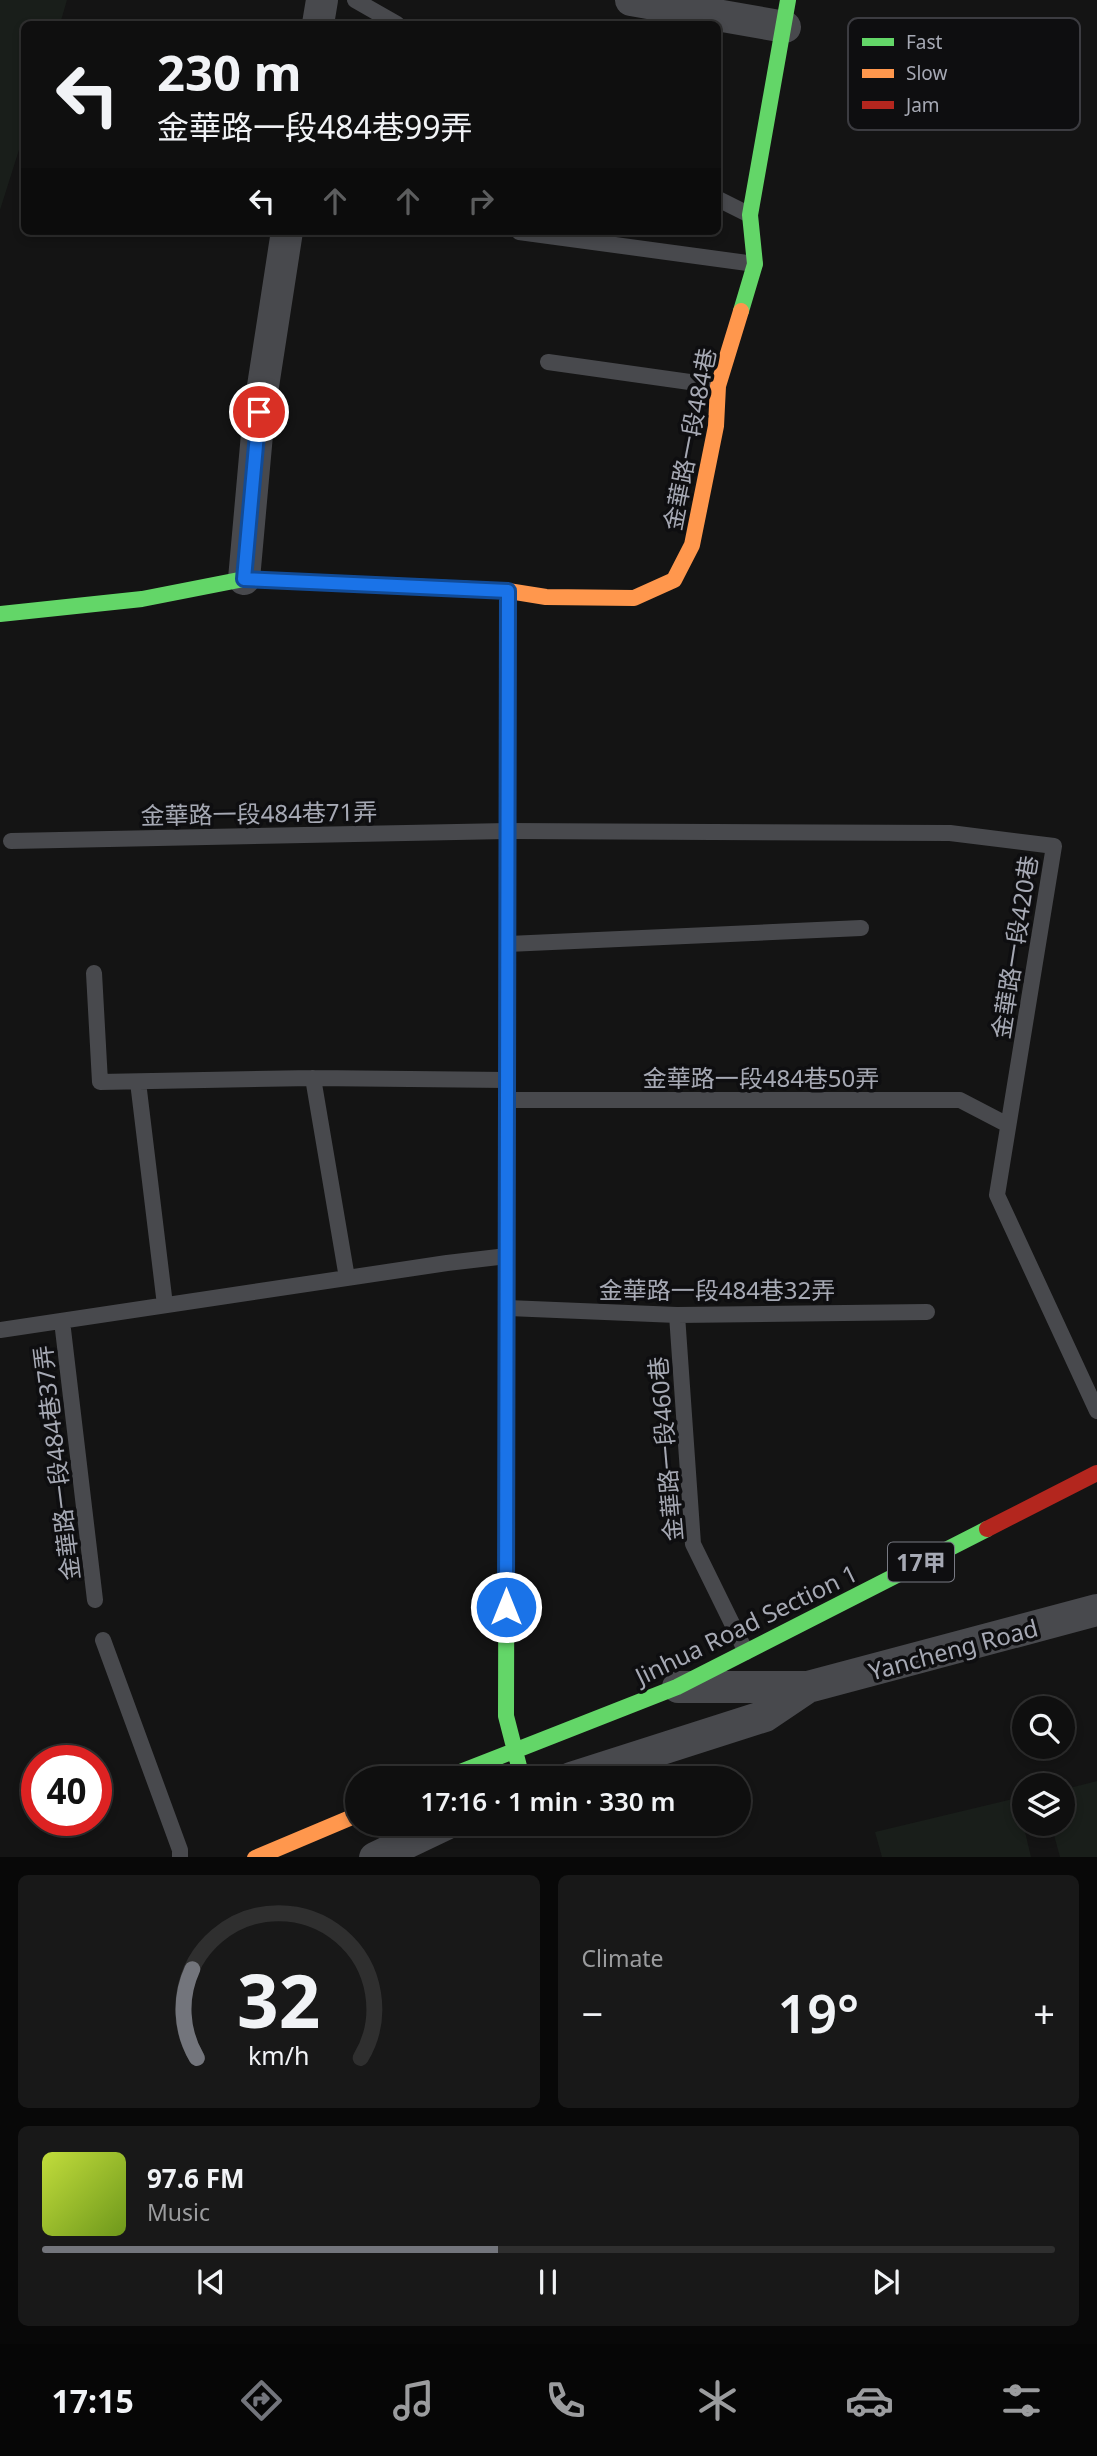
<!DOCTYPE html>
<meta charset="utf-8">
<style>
body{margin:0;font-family:"Noto Sans","Noto Sans TC",sans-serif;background:#181818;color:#f1f3f6;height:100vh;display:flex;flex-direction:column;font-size:26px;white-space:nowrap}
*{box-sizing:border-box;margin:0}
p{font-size:23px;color:#9b9c9e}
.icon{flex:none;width:38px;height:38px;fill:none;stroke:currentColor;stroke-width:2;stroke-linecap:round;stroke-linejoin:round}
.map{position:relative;height:1857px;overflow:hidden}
.side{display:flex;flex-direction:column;gap:18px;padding:18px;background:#080808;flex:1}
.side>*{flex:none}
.guide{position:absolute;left:21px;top:21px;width:700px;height:214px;border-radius:10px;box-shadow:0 4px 10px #0003,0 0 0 2px #2f2f2f;background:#0f0f0f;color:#f1f3f6;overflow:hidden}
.tools{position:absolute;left:1012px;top:1696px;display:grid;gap:14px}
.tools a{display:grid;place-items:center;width:63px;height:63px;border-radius:50%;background:#0f0f0f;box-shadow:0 4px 10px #0003,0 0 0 2px #2f2f2f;font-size:35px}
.speed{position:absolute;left:21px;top:1745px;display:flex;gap:14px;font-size:35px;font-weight:700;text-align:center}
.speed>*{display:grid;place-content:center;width:91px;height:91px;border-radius:50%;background:#0f0f0f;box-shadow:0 4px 10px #0003,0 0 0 2px #2f2f2f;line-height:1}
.speed .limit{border:10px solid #d22;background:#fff;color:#111}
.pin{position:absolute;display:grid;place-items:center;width:60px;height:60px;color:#fff;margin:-30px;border:4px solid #fff;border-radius:50%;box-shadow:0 2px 7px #0007}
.me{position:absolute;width:77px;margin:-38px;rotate:0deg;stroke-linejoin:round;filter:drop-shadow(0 0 5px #0008)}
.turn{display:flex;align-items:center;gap:24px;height:147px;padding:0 21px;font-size:32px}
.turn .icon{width:91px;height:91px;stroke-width:2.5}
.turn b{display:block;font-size:49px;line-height:60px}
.lanes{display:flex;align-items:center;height:66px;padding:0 21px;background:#0003;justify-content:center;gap:35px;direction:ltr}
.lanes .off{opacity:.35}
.big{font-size:52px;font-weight:600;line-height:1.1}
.side .widget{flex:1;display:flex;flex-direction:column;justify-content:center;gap:10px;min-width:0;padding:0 24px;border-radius:10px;background:#181818}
.side .dial{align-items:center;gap:0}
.dial svg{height:182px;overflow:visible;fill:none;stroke:#2f2f2f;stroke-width:7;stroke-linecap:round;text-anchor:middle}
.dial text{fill:#f1f3f6;stroke:none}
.song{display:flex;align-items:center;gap:21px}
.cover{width:84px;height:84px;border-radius:10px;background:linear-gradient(135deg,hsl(70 70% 55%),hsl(80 70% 35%))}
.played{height:7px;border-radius:4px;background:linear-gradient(90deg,#73757c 45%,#2f2f2f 45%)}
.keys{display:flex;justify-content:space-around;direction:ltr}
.heat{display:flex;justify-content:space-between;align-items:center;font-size:38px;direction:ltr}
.side .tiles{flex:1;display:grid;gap:18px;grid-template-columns:1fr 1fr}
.widget:last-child{grid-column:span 2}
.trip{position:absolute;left:345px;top:1766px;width:406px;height:70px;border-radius:35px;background:#0f0f0f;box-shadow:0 4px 10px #0003,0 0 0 2px #2f2f2f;font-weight:600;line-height:70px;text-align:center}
.dock{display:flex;height:112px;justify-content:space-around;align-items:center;background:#060606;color:#9b9c9e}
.dock .icon{width:49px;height:49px}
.dock .active{color:#73757c}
.dock b{font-size:32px;color:#f1f3f6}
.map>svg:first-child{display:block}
.green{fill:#191e1a}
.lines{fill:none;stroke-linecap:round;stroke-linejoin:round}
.lane{stroke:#48494d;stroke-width:16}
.street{stroke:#48494d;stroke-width:32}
.fast{stroke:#63d668;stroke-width:16}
.slow{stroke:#ff974d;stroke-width:16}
.jam{stroke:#b3261e;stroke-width:16}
.route-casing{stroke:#114b97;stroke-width:18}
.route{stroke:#1a73e8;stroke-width:12}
.labels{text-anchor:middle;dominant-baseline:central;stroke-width:7;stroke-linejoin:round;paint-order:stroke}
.shield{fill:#0e0e10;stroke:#787a83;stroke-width:2}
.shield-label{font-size:23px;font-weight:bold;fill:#a6a9b4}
.street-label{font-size:24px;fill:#a6a9b4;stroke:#0e0e10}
.key{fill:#0e0e10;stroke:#3c3c41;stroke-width:2}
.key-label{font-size:19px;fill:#a6a9b4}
</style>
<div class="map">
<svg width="1097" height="1858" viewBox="0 0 1097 1858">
<rect width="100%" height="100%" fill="#141414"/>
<path class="green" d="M0,0H67L60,24H24V134L0,210Z
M1097,1781V1857H1060L1051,1824H1062V1790Z
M1017,1798L1031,1857H882L875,1832Z"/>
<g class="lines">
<path class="lane" d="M355,0L397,24
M718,199L750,215
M519,232L755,264
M548,362L718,386
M11,841L507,831L950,833L1054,846L997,1195L1097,1411
M507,944L861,928
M94,973L100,1082L313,1078L507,1080
M313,1078L347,1278
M138,1082L165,1305
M507,1100H960L1008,1125
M507,1308L677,1315L927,1312
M677,1315L693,1544L746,1652
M62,1321L95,1600
M0,1330L447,1263L507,1256
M103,1640L180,1850V1858"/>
<path class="street" d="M631,0L785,27
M318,24L322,0
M244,579L259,412L287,231
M678,1687H808L1097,1610
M571,1778L765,1716L808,1687
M375,1858L446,1824"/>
<path class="fast" d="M741,311L755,264L750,215L788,0
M0,614L142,599L244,579L471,589
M507,1032L508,591
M507,1296L506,1716L522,1778
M445,1778L677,1687L987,1529"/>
<path class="slow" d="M471,589L508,591L546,597L634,598L674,580L692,545L716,426L718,386L741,311
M255,1858L357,1815"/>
<path class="jam" d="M507,1296V1032
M987,1529L1097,1473"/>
</g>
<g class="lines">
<defs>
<path id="route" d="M259,412L244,579L508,591L506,1607"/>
</defs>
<use href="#route" class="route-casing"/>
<use href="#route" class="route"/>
</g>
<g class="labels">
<rect class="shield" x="888" y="1542.5" width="66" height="39" rx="5"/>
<g class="shield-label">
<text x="921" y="1562">17甲</text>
</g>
<g class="street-label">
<text transform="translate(689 439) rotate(-79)">金華路一段484巷</text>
<text transform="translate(259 813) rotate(-1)">金華路一段484巷71弄</text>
<text transform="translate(1014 947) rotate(-81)">金華路一段420巷</text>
<text x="761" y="1077">金華路一段484巷50弄</text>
<text x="717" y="1289">金華路一段484巷32弄</text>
<text transform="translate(665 1449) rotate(-95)">金華路一段460巷</text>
<text transform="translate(56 1463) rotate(-97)">金華路一段484巷37弄</text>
<text transform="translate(746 1624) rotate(-26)">Jinhua Road Section 1</text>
<text transform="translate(953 1649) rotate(-15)">Yancheng Road</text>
</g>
</g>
<rect x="848" y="18" width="232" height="112" rx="10" class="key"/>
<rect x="862" y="38" width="32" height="8" fill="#63d668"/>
<rect x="862" y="69" width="32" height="9" fill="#ff974d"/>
<rect x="862" y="101" width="32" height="8" fill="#b3261e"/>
<g class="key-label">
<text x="906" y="49">Fast</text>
<text x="906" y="80">Slow</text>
<text x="906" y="112">Jam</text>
</g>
</svg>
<div class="tools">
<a><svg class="icon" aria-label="search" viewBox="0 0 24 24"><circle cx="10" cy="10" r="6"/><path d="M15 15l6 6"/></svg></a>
<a><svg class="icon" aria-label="layers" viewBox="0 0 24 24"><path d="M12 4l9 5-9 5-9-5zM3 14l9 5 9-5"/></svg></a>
</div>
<div class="speed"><div class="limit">40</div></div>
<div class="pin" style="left:259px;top:412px;background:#d93025"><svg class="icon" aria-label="arrive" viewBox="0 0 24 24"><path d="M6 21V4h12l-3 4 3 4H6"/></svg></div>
<svg class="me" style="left:506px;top:1607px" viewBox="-20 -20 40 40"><circle r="17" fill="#1a73e8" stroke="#fff" stroke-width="3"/><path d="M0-11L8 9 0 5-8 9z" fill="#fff"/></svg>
<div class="trip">17:16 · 1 min · 330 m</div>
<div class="guide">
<div class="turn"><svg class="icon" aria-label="left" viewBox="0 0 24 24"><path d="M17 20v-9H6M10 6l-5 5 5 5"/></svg><div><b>230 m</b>金華路一段484巷99弄</div></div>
<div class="lanes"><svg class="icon" aria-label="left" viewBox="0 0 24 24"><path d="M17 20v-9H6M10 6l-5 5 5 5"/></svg><svg class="icon off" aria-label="ahead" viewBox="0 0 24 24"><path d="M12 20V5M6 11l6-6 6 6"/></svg><svg class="icon off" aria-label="ahead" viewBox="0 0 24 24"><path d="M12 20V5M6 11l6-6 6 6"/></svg><svg class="icon off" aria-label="right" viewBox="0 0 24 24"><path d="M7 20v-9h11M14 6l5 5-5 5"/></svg></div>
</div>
</div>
<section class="side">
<div class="tiles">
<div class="widget dial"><svg viewBox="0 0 100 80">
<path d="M14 69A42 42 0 1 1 86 69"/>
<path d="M14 69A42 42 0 0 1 12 30" stroke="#73757c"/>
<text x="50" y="56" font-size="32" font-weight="700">32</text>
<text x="50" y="72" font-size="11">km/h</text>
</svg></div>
<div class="widget"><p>Climate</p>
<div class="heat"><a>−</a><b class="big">19°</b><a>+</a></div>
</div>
<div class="widget">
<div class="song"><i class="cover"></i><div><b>97.6 FM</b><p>Music</p></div></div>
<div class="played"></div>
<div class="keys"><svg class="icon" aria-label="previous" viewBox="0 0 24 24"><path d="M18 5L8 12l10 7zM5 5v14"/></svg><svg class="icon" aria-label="pause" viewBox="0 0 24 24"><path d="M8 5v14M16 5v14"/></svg><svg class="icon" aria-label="next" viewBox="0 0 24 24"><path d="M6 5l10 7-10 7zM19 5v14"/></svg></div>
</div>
</div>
</section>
<nav class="dock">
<b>17:15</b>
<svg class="icon active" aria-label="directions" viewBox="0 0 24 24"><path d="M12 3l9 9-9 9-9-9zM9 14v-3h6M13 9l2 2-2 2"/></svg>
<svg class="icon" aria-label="music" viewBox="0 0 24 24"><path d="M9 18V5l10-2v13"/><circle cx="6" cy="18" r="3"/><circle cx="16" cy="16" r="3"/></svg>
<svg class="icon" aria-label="phone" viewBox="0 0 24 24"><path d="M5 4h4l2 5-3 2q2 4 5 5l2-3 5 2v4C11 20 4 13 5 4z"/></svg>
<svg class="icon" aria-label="climate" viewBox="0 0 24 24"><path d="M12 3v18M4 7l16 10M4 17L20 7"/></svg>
<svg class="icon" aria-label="car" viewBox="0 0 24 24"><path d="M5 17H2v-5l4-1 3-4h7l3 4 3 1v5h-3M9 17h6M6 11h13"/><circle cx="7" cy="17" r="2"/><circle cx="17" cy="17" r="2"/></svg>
<svg class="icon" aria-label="filters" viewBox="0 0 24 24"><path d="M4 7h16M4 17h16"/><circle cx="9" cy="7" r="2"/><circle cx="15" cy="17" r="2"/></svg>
</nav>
